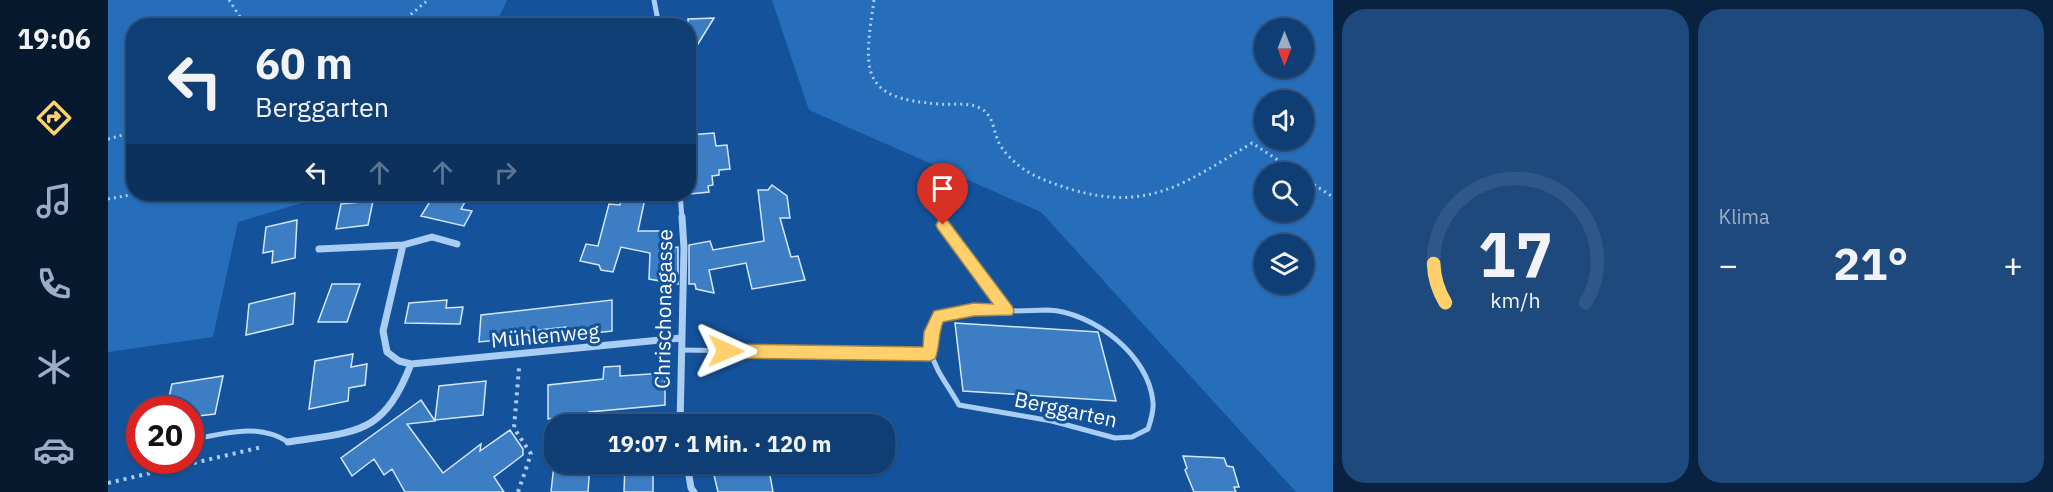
<!DOCTYPE html>
<html lang="de">
<meta charset="utf-8">
<style>
body{margin:0;font-family:"IBM Plex Sans",sans-serif;background:#1d497d;color:#f1f3f6;height:100vh;display:flex;flex-direction:column;font-size:22px;white-space:nowrap}
*{box-sizing:border-box;margin:0}
p{font-size:20px;color:#9baec5}
.icon{flex:none;width:33px;height:33px;fill:none;stroke:currentColor;stroke-width:2;stroke-linecap:round;stroke-linejoin:round}
.map{position:relative;flex:1;overflow:hidden}
.details{display:flex;flex-direction:column;gap:9px;padding:9px;background:#082240;width:720px}
.details>*{flex:none}
.hud{position:absolute;left:18px;top:18px;width:570px;height:183px;border-radius:24px;box-shadow:0 2px 4px #0004,0 0 0 2px #2f5787;background:#0f3e75;color:#f1f3f6;overflow:hidden}
.needle{width:39px;rotate:180deg}
.controls{position:absolute;left:1146px;top:18px;display:grid;gap:12px}
.controls a{display:grid;place-items:center;width:60px;height:60px;border-radius:50%;background:#0f3e75;box-shadow:0 2px 4px #0004,0 0 0 2px #2f5787;font-size:30px}
.speed{position:absolute;left:18px;top:396px;display:flex;gap:12px;font-size:30px;font-weight:700;text-align:center}
.speed>*{display:grid;place-content:center;width:78px;height:78px;border-radius:50%;background:#0f3e75;box-shadow:0 2px 4px #0004,0 0 0 2px #2f5787;line-height:1}
.speed .limit{border:9px solid #d22;background:#fff;color:#111}
.pin{position:absolute;display:grid;place-items:center;width:51px;height:51px;color:#fff;margin:-62px -26px;border-radius:50% 50% 50% 0;rotate:-45deg;box-shadow:0 0 6px #0007}
.pin .icon{rotate:45deg}
.me{position:absolute;width:66px;margin:-33px;rotate:91deg;stroke-linejoin:round;filter:drop-shadow(0 0 4px #0008)}
.turn{display:flex;align-items:center;gap:21px;height:126px;padding:0 30px;font-size:27px}
.turn .icon{width:78px;height:78px;stroke-width:2.5}
.turn b{display:block;font-size:42px;line-height:51px}
.lanes{display:flex;align-items:center;height:57px;padding:0 30px;background:#0003;justify-content:center;gap:30px;direction:ltr}
.lanes .off{opacity:.35}
.big{font-size:45px;font-weight:700;line-height:1.1}
.details .card{flex:1;display:flex;flex-direction:column;justify-content:center;gap:9px;min-width:0;padding:0 21px;border-radius:24px;background:#1d497d}
.details .dial{align-items:center;gap:0}
.dial svg{height:156px;overflow:visible;fill:none;stroke:#2f5787;stroke-width:7;stroke-linecap:round;text-anchor:middle}
.dial text{fill:#f1f3f6;stroke:none}
.heat{display:flex;justify-content:space-between;align-items:center;font-size:33px;direction:ltr}
.details .tiles{flex:1;display:grid;gap:9px;grid-template-columns:repeat(2,1fr)}
.trip{position:absolute;left:436px;top:414px;width:351px;height:60px;border-radius:24px;background:#0f3e75;box-shadow:0 2px 4px #0004,0 0 0 2px #2f5787;font-weight:700;line-height:60px;text-align:center}
main{display:flex;flex:1;min-height:0}
.menu{display:flex;flex-direction:column;width:108px;justify-content:space-around;align-items:center;background:#06192f;color:#9baec5}
.menu .icon{width:42px;height:42px}
.menu .selected{color:#ffd06c}
.menu b{font-size:27px;color:#f1f3f6}
.map>svg:first-child{display:block}
.green{fill:#276eba;fill-rule:evenodd}
.building{fill:#3d7dc3;stroke:#d2e7fd;stroke-width:1.5}
.lines{fill:none;stroke-linecap:round;stroke-linejoin:round}
.path-far1{stroke:#aacdf3;stroke-width:3;stroke-dasharray:2 4;stroke-linecap:butt}
.path{stroke:#aacdf3;stroke-width:4;stroke-dasharray:3 5;stroke-linecap:butt}
.lane{stroke:#aacdf3;stroke-width:5}
.street-far1{stroke:#aacdf3;stroke-width:5}
.street{stroke:#aacdf3;stroke-width:7}
.route{fill:#ffd06c;stroke:#a68746;stroke-width:1.5}
.labels{text-anchor:middle;dominant-baseline:central;stroke-width:6;stroke-linejoin:round;paint-order:stroke}
.street-label{font-size:21px;fill:#fff;stroke:#14539c}
</style>
<main>
<nav class="menu">
<b>19:06</b>
<svg class="icon selected" aria-label="directions" viewBox="0 0 24 24"><path d="M12 3l9 9-9 9-9-9zM9 14v-3h6M13 9l2 2-2 2"/></svg>
<svg class="icon" aria-label="music" viewBox="0 0 24 24"><path d="M9 18V5l10-2v13"/><circle cx="6" cy="18" r="3"/><circle cx="16" cy="16" r="3"/></svg>
<svg class="icon" aria-label="phone" viewBox="0 0 24 24"><path d="M5 4h4l2 5-3 2q2 4 5 5l2-3 5 2v4C11 20 4 13 5 4z"/></svg>
<svg class="icon" aria-label="climate" viewBox="0 0 24 24"><path d="M12 3v18M4 7l16 10M4 17L20 7"/></svg>
<svg class="icon" aria-label="car" viewBox="0 0 24 24"><path d="M5 17H2v-5l4-1 3-4h7l3 4 3 1v5h-3M9 17h6M6 11h13"/><circle cx="7" cy="17" r="2"/><circle cx="17" cy="17" r="2"/></svg>
</nav>
<div class="map">
<svg width="1225" height="492" viewBox="0 0 1225 492">
<rect width="100%" height="100%" fill="#14539c"/>
<path class="green" d="M0,0H399L387,25L26,26V194H224L130,222L105,337L0,352Z
M664,0H1225V492H1188L933,212L701,110ZM1196,28V68H1156V28ZM1196,100V140H1156V100ZM1196,172V212H1156V172ZM1196,244V284H1156V244Z"/>
<path class="building" d="M606,18L580,60V19Z
M606,133L608,146L619,145L622,169L611,170V175L604,176L605,185L600,186L601,192L582,194L580,135Z
M664,185L679,196L682,218H672L683,257L690,256L697,280L644,289L638,263L601,270L606,293L588,289L587,284H581V245L602,241L605,250L656,241L650,190H660Z
M513,194H538L530,231H563V248L570,247V284L541,279L542,253L513,247L505,272L493,270L491,265L472,261L478,244L490,246L501,204L512,205Z
M326,195L357,202L353,209L364,211L356,226L313,216Z
M265,201L260,225L228,229L233,204Z
M189,220L187,258L164,263L165,251L155,253L158,227Z
M224,284H252L239,322H210Z
M187,293L185,324L138,335L141,304Z
M339,300L338,308L355,307L352,324L297,323L301,303Z
M504,300V331L458,336V327L413,332L412,338L371,342L373,315Z
M847,323L990,332L1008,401L855,391Z
M245,354L243,367L259,364L257,385L241,388L240,401L201,409L207,361Z
M512,366V376L557,373V405L481,412V414L440,419V385L495,379L496,367Z
M115,376L107,414L82,417V410H58L64,384Z
M378,381L375,415L327,420L331,386Z
M313,400L327,421L299,424L335,473L373,444L372,451L402,430L415,449V455L386,477L396,492H297L284,469L276,475L266,459L244,476L233,458Z
M1075,456L1116,458L1119,466L1125,467L1131,487H1126L1128,492H1086L1077,470L1079,468Z
M482,464L480,492H443L446,465Z
M517,464H545V492H516Z
M650,464H660L665,492H610L606,475H609L608,470Z"/>
<g class="lines">
<path class="path-far1" d="M121,0L138,26
M766,0C756,70 750,99 832,104C845,105 860,102 872,108C886,115 885,131 891,143C895,151 902,158 909,164C924,177 944,183 962,189C1042,213 1078,182 1144,143L1188,172
M289,26L320,0
M0,139L26,132
M1196,178L1225,197
M0,199L27,194"/>
<path class="path" d="M0,483L154,447
M410,492L423,454L406,428L411,368"/>
<path class="lane" d="M835,225L899,311
M940,310C985,312 1041,355 1045,402C1046,411 1043,420 1040,429L1024,437L1007,438L944,421L851,405C832,371 811,355 831,316L867,312Z
M573,350L822,354
M82,440C115,434 149,422 180,442"/>
<path class="street-far1" d="M546,0L551,26
M572,194L574,218"/>
<path class="street" d="M295,245L275,331L279,352L291,361L303,364L573,338
M211,249L295,245L324,237L349,244
M572,424L576,248L574,217
M180,442C249,431 275,436 303,364
M579,464L583,488L586,492"/>
</g>
<path class="route" d="M835,220L840,221L904,306L906,311L904,315L866,316L835,322C830,334 832,347 827,359L822,361L618,358L613,355L610,351L613,346L618,344L815,347L816,332L826,311L866,303L885,304L830,229L828,225L830,221Z"/>
<g class="labels">
<g class="street-label">
<text transform="translate(555 309) rotate(-89)">Chrischonagasse</text>
<text transform="translate(437 335) rotate(-5)">Mühlenweg</text>
<text transform="translate(958 409) rotate(12)">Berggarten</text>
</g>
</g>
</svg>
<div class="controls">
<a><svg class="needle" viewBox="-14 -14 28 28"><path d="M0-13l5 13h-10z" fill="#e53935"/><path d="M0 13l5-13h-10z" fill="#9baec5"/></svg></a>
<a><svg class="icon" aria-label="sound" viewBox="0 0 24 24"><path d="M4 9h4l5-4v14l-5-4H4zM17 9q2 3 0 6"/></svg></a>
<a><svg class="icon" aria-label="search" viewBox="0 0 24 24"><circle cx="10" cy="10" r="6"/><path d="M15 15l6 6"/></svg></a>
<a><svg class="icon" aria-label="layers" viewBox="0 0 24 24"><path d="M12 4l9 5-9 5-9-5zM3 14l9 5 9-5"/></svg></a>
</div>
<div class="speed"><div class="limit">20</div></div>
<div class="pin" style="left:835px;top:225px;background:#d93025"><svg class="icon" aria-label="arrive" viewBox="0 0 24 24"><path d="M6 21V4h12l-3 4 3 4H6"/></svg></div>
<svg class="me" style="left:618px;top:351px" viewBox="-20 -20 40 40"><path d="M0-17L14 15 0 8-14 15z" fill="#ffd06c" stroke="#fff" stroke-width="4"/></svg>
<div class="trip">19:07 · 1 Min. · 120 m</div>
<div class="hud">
<div class="turn"><svg class="icon" aria-label="left" viewBox="0 0 24 24"><path d="M17 20v-9H6M10 6l-5 5 5 5"/></svg><div><b>60 m</b>Berggarten</div></div>
<div class="lanes"><svg class="icon" aria-label="left" viewBox="0 0 24 24"><path d="M17 20v-9H6M10 6l-5 5 5 5"/></svg><svg class="icon off" aria-label="ahead" viewBox="0 0 24 24"><path d="M12 20V5M6 11l6-6 6 6"/></svg><svg class="icon off" aria-label="ahead" viewBox="0 0 24 24"><path d="M12 20V5M6 11l6-6 6 6"/></svg><svg class="icon off" aria-label="right" viewBox="0 0 24 24"><path d="M7 20v-9h11M14 6l5 5-5 5"/></svg></div>
</div>
</div>
<section class="details">
<div class="tiles">
<div class="card dial"><svg viewBox="0 0 100 80">
<path d="M14 69A42 42 0 1 1 86 69"/>
<path d="M14 69A42 42 0 0 1 8 49" stroke="#ffd06c"/>
<text x="50" y="56" font-size="32" font-weight="700">17</text>
<text x="50" y="72" font-size="11">km/h</text>
</svg></div>
<div class="card"><p>Klima</p>
<div class="heat"><a>−</a><b class="big">21°</b><a>+</a></div>
</div>
</div>
</section>
</main>
